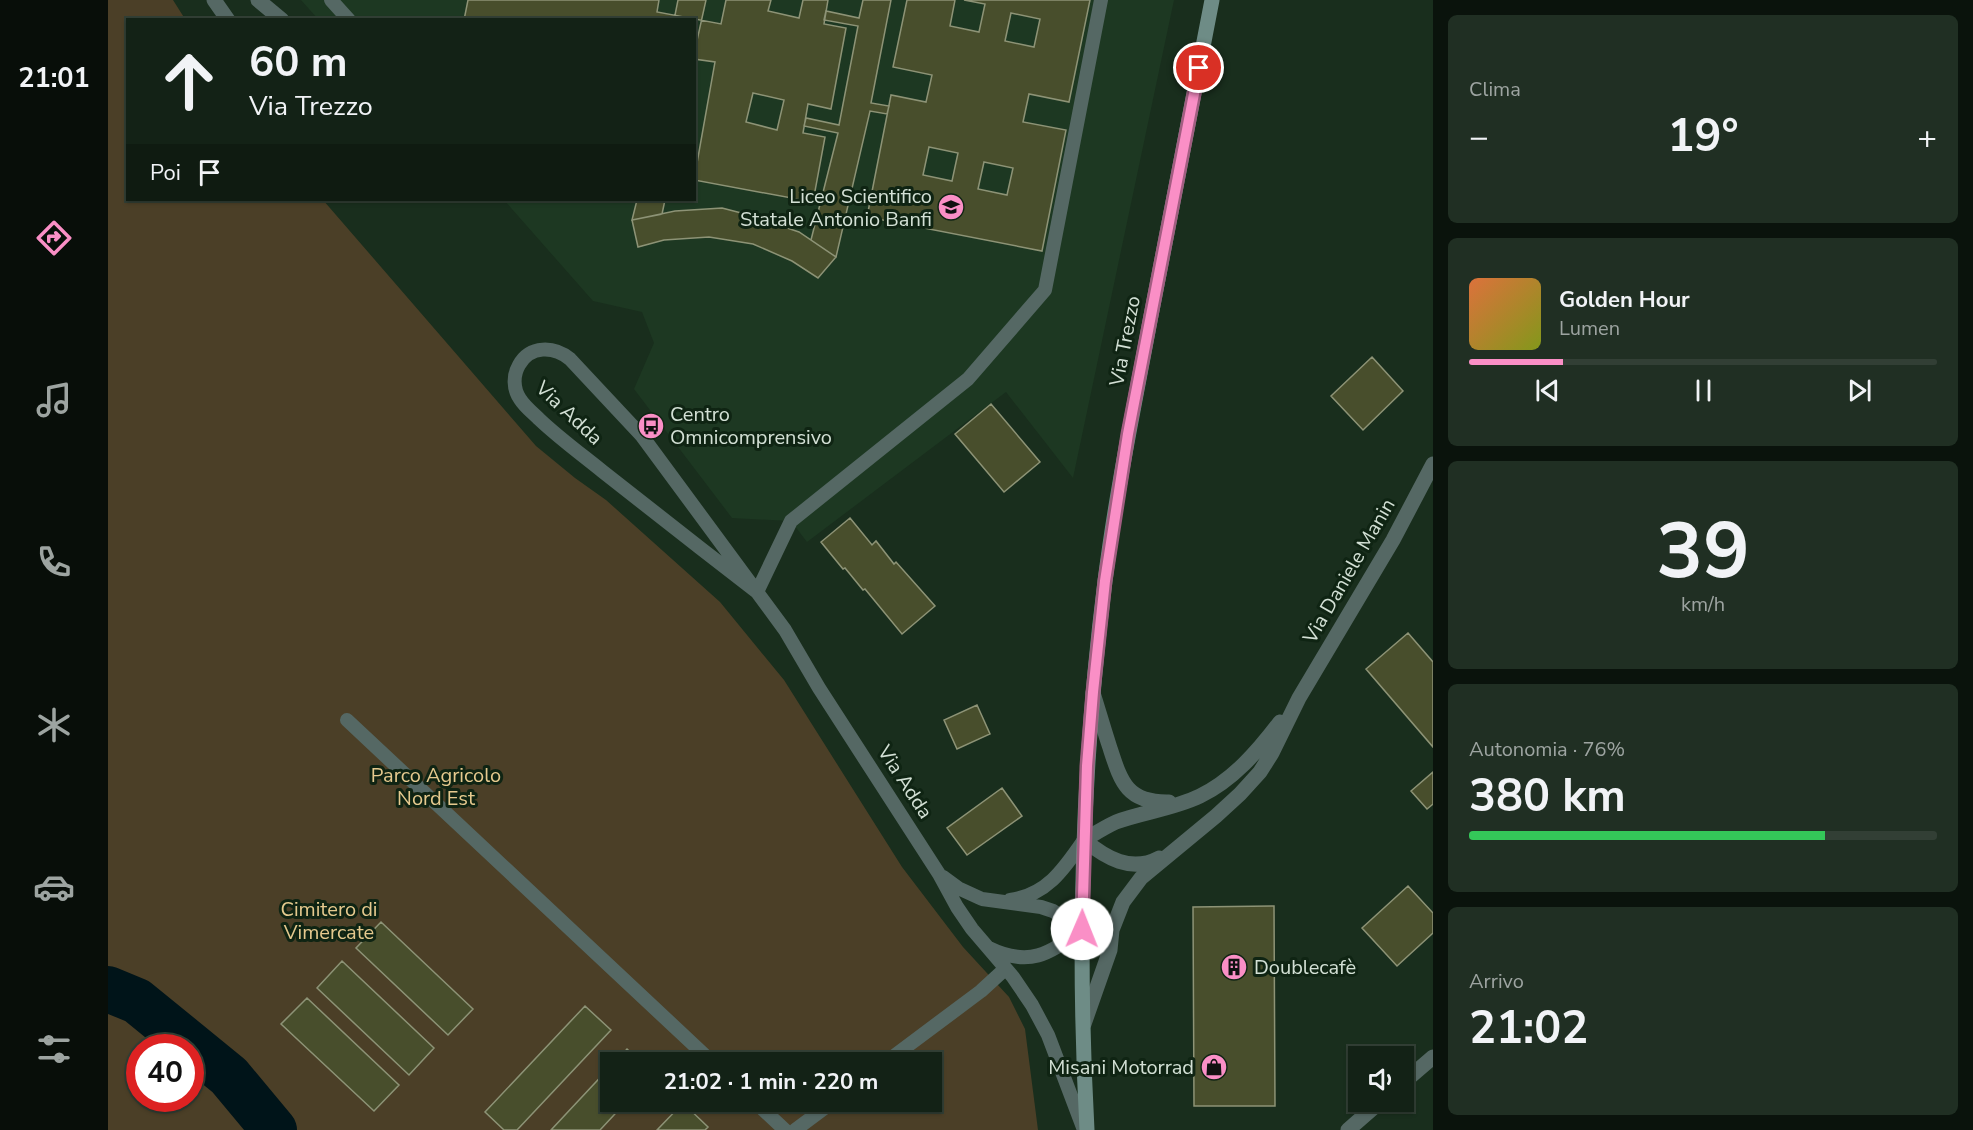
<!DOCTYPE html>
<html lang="it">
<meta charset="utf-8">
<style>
body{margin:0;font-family:"Nunito Sans",sans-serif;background:#202f23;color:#f1f3f6;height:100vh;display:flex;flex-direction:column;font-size:22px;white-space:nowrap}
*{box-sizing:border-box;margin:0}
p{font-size:20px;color:#9da4a1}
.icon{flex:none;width:33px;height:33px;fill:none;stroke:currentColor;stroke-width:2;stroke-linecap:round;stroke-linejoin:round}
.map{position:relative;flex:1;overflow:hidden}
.details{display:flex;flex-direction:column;gap:15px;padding:15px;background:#0a130c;width:540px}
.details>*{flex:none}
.top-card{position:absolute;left:18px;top:18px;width:570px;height:183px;border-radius:0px;box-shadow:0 2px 4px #0004,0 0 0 2px #323f35;background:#132216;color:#f1f3f6;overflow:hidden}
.controls{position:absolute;left:1240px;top:1046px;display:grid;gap:12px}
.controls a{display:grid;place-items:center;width:66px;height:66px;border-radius:0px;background:#132216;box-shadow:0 2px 4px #0004,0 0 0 2px #323f35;font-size:30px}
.speed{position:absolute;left:18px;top:1034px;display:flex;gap:12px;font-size:30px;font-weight:700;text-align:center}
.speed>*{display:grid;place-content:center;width:78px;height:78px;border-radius:50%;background:#132216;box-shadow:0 2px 4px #0004,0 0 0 2px #323f35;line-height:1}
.speed .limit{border:9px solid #d22;background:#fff;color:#111}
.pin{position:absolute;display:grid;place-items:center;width:51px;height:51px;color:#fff;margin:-26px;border:3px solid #fff;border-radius:50%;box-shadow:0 2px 6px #0007}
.me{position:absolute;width:66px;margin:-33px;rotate:1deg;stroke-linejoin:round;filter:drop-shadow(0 0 4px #0008)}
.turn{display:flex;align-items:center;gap:21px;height:126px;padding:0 24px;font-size:27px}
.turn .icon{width:78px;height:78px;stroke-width:2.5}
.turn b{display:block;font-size:42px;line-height:51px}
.then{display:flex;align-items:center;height:57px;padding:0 24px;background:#0003;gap:12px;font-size:22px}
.big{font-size:45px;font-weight:700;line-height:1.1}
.details .card{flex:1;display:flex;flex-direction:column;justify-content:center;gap:9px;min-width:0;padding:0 21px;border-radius:9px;background:#202f23}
.details .dial{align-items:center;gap:0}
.dial b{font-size:78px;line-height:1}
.song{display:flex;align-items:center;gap:18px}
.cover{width:72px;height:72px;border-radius:9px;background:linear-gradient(135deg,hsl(20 70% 55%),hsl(70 70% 35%))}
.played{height:6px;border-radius:3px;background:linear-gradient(90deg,#fa8fc6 20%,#323f35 20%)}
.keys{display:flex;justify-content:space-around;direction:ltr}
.heat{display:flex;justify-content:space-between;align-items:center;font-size:33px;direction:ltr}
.charge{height:9px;border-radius:4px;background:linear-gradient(90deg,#34c759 76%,#323f35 0)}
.trip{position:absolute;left:492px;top:1052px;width:342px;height:60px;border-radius:0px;background:#132216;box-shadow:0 2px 4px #0004,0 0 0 2px #323f35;font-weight:700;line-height:60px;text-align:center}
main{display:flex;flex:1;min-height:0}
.menu{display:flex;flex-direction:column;width:108px;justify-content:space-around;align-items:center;background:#080e09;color:#9da4a1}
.menu .icon{width:42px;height:42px}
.menu .selected{color:#fa8fc6}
.menu b{font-size:27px;color:#f1f3f6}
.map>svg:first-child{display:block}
.built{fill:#1d3822}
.green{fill:#4b3f27;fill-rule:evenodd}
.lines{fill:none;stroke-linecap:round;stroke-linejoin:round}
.river{stroke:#001419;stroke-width:46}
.building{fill:#484e2c;stroke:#8d9376;stroke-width:1.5;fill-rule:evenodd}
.lane{stroke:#556864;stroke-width:14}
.street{stroke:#556864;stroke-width:15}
.secondary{stroke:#6e8c86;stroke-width:15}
.route-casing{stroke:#a25d81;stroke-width:15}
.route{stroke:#fa8fc6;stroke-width:10}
.labels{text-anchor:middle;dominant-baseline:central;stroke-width:6;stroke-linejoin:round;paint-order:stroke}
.poi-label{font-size:20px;fill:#d3e0d5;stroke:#0f2413;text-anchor:end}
.street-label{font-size:20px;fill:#d3e0d5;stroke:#0f2413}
.park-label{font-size:20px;fill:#e5c98e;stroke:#0f2413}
</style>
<main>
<nav class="menu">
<b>21:01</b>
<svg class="icon selected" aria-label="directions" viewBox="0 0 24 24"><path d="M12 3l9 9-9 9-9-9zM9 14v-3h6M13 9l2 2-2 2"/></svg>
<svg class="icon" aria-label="music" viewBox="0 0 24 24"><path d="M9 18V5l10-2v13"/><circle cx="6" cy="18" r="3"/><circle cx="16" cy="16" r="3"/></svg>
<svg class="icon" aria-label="phone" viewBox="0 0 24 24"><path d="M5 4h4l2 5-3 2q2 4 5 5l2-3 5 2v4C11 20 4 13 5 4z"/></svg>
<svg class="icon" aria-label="climate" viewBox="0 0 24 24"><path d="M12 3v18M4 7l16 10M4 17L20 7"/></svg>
<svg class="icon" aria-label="car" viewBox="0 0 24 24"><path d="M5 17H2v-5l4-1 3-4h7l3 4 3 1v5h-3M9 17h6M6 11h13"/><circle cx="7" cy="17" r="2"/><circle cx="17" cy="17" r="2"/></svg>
<svg class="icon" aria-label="filters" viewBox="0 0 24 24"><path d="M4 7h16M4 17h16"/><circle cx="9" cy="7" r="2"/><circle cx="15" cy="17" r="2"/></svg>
</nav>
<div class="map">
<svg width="1325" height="1130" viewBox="0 0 1325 1130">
<rect width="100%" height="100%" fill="#192e1d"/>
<path class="built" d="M193,0H1066L965,478L898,392L699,542L683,521L624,518L526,389L546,343L534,312L485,301L396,200H586V20L210,19Z"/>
<path class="green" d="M0,0H65L77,19L20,20V200H215L428,446L467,478L498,500L612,602L676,680L794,867L855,947L901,997L917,1029L930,1130H0ZM32,1047H82V1098H32ZM502,1062H824V1101H502Z"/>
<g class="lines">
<path class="river" d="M0,989L29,1001L121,1076L166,1130"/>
</g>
<path class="building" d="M360,0H551L549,12L613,24L618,0H663L660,11L691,18L695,0H720L716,24L738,28L723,109L700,104L695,133L717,137L705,202L586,180L607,62L586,59V20H356ZM645,93L676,100L669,130L638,122Z
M570,0H598L586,54V20H566Z
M755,0H783L763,103L781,106L779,114L762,111L728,257L703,240L730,133L696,126L698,118L731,125L750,26L716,20L718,11L751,18Z
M799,0H847L842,26L871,32L877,4L856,0H982L961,102L921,94L915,122L958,130L934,251L759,217L783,95L818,102L824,75L785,67ZM903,13L932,19L926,47L897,41ZM821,147L850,153L844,181L815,175ZM876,162L905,168L899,195L870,189Z
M529,200H557L554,214L524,220Z
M614,208L641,215L691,232L728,257L710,278L684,261L645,244L601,237L556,240L530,247L524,220L567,211Z
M1264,357L1295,391L1255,430L1223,396Z
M883,404L932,462L896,492L847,434Z
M742,518L764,545L768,541L786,564L788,562L827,606L794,634L757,589L755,590L737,568L735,569L713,542Z
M1300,633L1325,662V747L1258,669Z
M869,705L882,734L849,749L836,720Z
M1325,772V804L1319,809L1303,791Z
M894,788L914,816L859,855L839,828Z
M1300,886L1325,913V933L1289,966L1254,928Z
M1166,906L1167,1106H1086L1085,907Z
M273,922L365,1009L340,1035L248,948Z
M234,961L326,1048L301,1075L209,988Z
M199,998L291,1085L266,1111L173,1024Z
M477,1006L503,1030L409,1130H396L377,1112Z
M519,1049L533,1062H507Z
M502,1067V1101H519L492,1130H443Z
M575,1103L600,1127L597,1130H549Z"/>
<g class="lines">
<path class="lane" d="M223,0L241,20
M649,592C597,552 546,512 494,471C473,454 451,438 431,419C425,413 417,407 412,399C405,389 405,375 411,365C422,345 446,346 462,359L534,436L677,630L711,688L831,874L849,907L864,929L905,977L924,1005L940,1035L976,1130
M649,592L683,521L860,379L937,290L993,0
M239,720L604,1062
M835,877L850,888L874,899L933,907L945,911L974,929C942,955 920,967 881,948
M902,900C939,895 956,869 976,840
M778,1062L873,991L897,969
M646,1101L677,1130
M687,1130L726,1101"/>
<path class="street" d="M106,0L120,20
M150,0L174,20
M985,693C991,712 996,730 1002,748C1013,782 1019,803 1061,802
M1051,858C1023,873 998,858 976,840C986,834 997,827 1008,822C1035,812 1065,809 1092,796C1125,780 1150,751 1172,722
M976,1024L1002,950L1004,930L1015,902L1033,878L1108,816L1132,794L1152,772L1164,753L1191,698L1285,540L1325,464
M1296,1082L1325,1057
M1240,1130L1273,1101"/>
<path class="secondary" d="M979,1130C969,947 974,763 997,581C1008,493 1026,407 1042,321C1063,214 1083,107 1104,0"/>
</g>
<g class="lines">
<defs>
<path id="route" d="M974,929L979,766L985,692L997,581L1020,434L1091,68"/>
</defs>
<use href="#route" class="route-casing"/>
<use href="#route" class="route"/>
</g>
<defs>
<symbol id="school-disc" viewBox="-11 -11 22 22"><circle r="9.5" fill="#fa8fc6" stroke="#0f2413"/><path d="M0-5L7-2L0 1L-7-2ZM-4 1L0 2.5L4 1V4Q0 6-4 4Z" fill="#111"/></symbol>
<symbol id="bus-disc" viewBox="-11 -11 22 22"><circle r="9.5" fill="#fa8fc6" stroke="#0f2413"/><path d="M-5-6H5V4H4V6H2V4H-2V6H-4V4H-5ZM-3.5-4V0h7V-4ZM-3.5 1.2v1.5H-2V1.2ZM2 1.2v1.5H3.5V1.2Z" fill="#111"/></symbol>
<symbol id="building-disc" viewBox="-11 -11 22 22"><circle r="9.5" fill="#fa8fc6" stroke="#0f2413"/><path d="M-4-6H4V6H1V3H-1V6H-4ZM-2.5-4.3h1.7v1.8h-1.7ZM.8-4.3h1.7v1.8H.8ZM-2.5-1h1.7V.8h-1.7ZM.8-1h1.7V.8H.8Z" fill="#111"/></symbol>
<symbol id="shop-disc" viewBox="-11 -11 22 22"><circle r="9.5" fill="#fa8fc6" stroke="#0f2413"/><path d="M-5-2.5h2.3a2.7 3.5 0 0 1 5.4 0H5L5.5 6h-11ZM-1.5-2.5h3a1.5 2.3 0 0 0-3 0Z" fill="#111"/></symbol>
</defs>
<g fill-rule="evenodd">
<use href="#school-disc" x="828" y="192" width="30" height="30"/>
<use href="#bus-disc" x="528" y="411" width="30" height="30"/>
<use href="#building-disc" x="1111" y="952" width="30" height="30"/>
<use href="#shop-disc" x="1091" y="1052" width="30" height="30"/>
</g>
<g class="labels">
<g class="poi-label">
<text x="824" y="196">Liceo Scientifico<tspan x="824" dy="23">Statale Antonio Banfi</tspan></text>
<text x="562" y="414" text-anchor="start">Centro<tspan x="562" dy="23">Omnicomprensivo</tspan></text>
<text x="1146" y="967" text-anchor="start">Doublecafè</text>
<text x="1086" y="1067">Misani Motorrad</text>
</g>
<g class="street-label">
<text transform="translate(1017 341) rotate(-79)">Via Trezzo</text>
<text transform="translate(461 413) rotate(43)">Via Adda</text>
<text transform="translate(1241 571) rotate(-60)">Via Daniele Manin</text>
<text transform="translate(797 782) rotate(57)">Via Adda</text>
</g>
<g class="park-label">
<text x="328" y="775">Parco Agricolo<tspan x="328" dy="23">Nord Est</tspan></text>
<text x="221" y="909">Cimitero di<tspan x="221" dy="23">Vimercate</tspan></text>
</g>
</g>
</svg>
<div class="controls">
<a><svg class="icon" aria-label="sound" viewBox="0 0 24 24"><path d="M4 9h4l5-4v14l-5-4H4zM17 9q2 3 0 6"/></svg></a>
</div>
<div class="speed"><div class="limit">40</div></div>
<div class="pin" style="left:1091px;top:68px;background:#d93025"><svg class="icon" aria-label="arrive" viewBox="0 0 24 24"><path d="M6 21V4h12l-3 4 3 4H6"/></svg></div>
<svg class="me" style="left:974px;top:929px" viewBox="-20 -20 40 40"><circle r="19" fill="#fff"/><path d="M0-13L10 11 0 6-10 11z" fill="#fa8fc6"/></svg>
<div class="trip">21:02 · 1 min · 220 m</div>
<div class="top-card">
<div class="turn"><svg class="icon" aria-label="ahead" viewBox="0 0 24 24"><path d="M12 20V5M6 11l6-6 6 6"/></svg><div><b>60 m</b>Via Trezzo</div></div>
<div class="then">Poi<svg class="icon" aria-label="arrive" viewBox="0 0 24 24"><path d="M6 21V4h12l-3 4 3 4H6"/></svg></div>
</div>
</div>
<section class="details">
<div class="card"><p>Clima</p>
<div class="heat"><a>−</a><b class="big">19°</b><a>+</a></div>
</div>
<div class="card">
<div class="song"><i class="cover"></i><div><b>Golden Hour</b><p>Lumen</p></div></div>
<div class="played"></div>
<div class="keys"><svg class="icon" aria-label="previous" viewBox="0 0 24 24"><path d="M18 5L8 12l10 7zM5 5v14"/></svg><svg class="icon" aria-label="pause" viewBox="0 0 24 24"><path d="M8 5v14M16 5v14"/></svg><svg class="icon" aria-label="next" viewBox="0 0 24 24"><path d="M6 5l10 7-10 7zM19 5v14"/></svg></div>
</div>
<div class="card dial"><b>39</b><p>km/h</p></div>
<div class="card"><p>Autonomia · 76%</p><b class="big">380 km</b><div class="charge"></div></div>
<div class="card"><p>Arrivo</p><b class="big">21:02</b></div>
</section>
</main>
